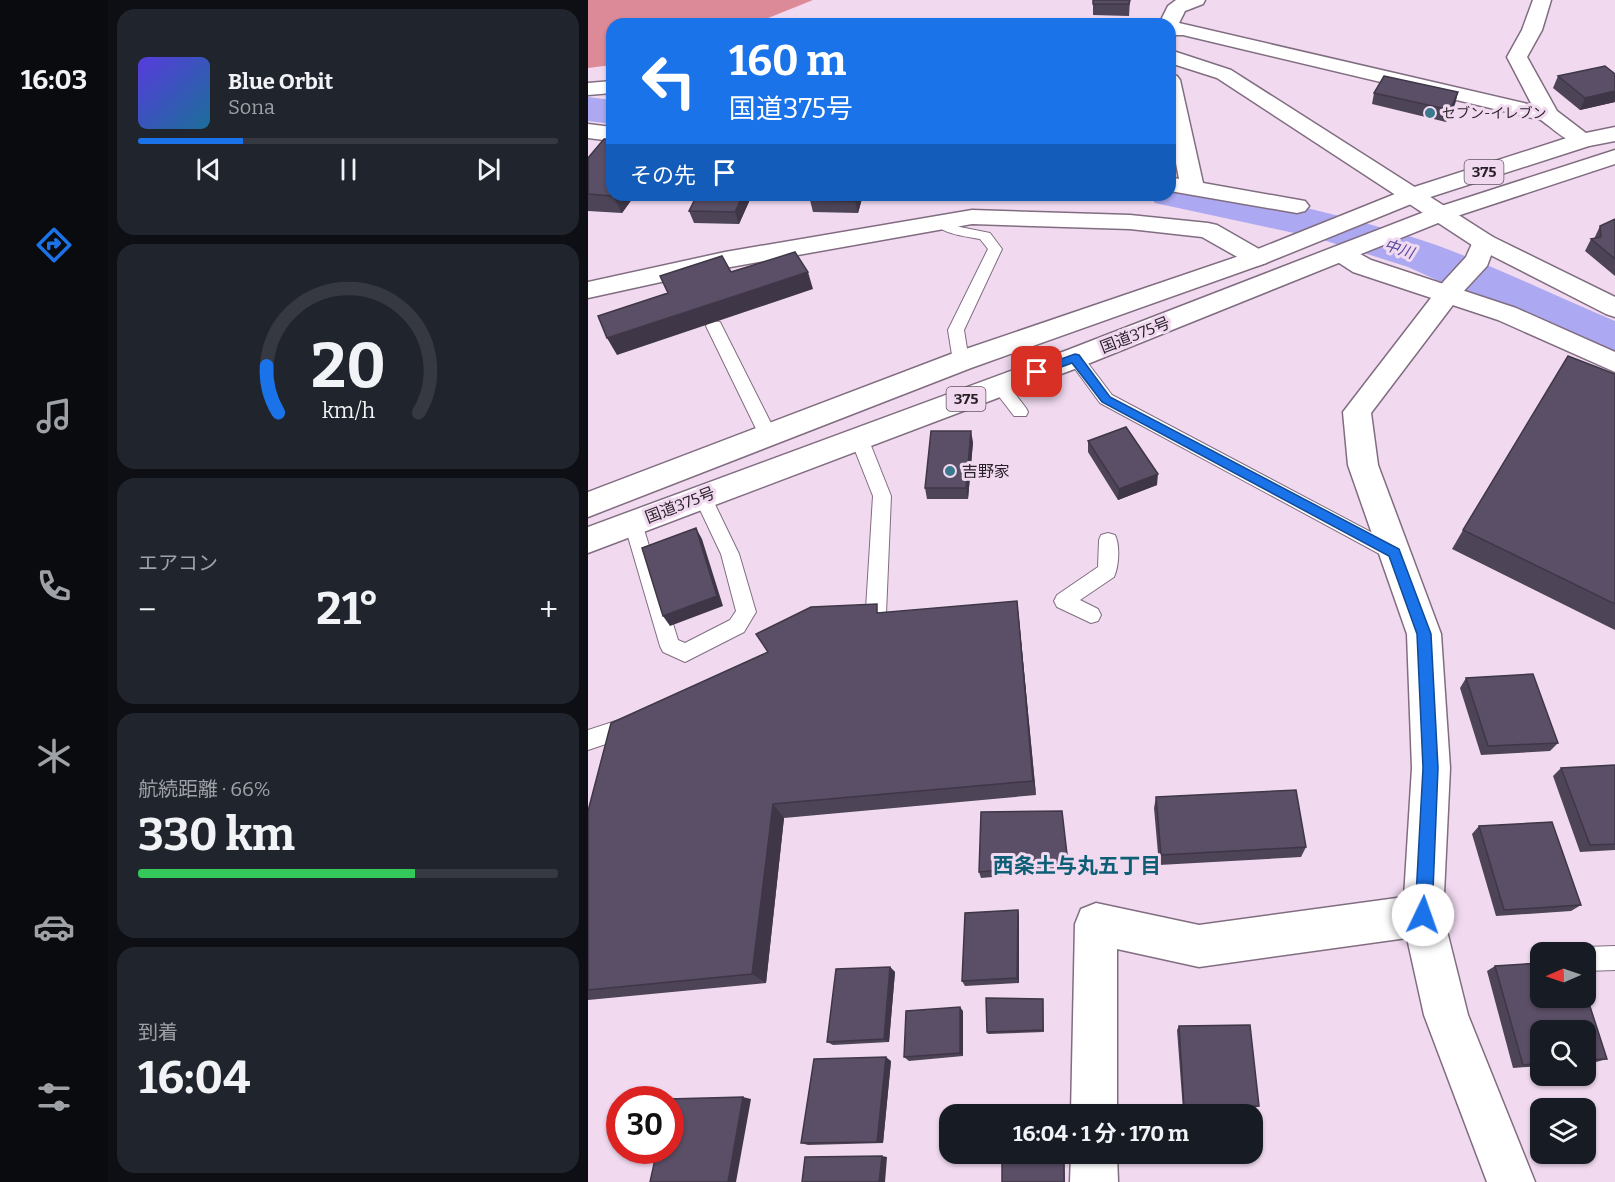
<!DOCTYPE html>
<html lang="ja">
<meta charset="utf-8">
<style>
body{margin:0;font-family:Bitter,"Noto Sans JP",serif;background:#20242c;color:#f1f3f6;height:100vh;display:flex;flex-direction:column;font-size:22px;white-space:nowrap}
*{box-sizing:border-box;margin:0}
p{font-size:20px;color:#9ea1a6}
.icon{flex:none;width:33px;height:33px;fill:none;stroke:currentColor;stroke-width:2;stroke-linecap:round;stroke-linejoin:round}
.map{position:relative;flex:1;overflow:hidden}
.side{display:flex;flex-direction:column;gap:9px;padding:9px;background:#0d0f14;width:480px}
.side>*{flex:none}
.banner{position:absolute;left:18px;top:18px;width:570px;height:183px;border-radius:18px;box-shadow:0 2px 4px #0004;background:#1a73e8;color:#fff;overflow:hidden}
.needle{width:39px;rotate:268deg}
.buttons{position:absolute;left:942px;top:942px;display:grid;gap:12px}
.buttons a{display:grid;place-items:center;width:66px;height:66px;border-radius:12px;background:#171b24;box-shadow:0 2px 4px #0004;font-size:30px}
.speed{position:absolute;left:18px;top:1086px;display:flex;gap:12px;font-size:30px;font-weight:700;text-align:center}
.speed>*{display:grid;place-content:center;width:78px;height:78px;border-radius:50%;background:#171b24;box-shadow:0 2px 4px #0004;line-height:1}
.speed .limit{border:9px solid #d22;background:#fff;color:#111}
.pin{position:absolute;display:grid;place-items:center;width:51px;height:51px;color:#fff;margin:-26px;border-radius:12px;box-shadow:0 3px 9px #0006}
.me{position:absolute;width:66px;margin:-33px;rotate:3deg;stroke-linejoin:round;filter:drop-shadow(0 0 4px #0008)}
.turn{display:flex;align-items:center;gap:21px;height:126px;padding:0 24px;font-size:27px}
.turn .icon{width:78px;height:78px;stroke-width:2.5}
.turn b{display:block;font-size:42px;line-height:51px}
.then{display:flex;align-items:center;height:57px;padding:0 24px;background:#0003;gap:12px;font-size:22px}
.big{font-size:45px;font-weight:700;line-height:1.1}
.side .tile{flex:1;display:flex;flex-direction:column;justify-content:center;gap:9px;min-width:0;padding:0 21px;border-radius:18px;background:#20242c}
.side .dial{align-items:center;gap:0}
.dial svg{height:156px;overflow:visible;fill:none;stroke:#363941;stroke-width:7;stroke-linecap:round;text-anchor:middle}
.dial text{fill:#f1f3f6;stroke:none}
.song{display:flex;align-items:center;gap:18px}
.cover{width:72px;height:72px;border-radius:9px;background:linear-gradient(135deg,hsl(250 70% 55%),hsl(200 70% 35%))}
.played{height:6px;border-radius:3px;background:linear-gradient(90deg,#1a73e8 25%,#363941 25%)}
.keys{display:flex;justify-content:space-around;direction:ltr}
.heat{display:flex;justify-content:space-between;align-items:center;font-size:33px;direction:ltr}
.charge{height:9px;border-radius:4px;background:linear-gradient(90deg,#34c759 66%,#363941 0)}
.trip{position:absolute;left:351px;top:1104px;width:324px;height:60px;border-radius:18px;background:#171b24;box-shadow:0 2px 4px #0004;font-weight:700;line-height:60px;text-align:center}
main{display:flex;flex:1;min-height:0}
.tab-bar{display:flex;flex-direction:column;width:108px;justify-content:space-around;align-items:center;background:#090b0e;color:#9ea1a6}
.tab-bar .icon{width:42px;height:42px}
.tab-bar .active{color:#1a73e8}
.tab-bar b{font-size:27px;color:#f1f3f6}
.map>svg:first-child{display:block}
.forest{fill:#dd8a98}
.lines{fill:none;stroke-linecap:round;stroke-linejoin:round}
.river{fill:#aca8f1;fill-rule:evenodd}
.service-casing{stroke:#816d80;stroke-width:2}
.minor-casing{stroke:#816d80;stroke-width:3}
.tertiary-casing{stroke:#816d80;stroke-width:3}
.trunk-casing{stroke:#816d80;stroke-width:3}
.service{fill:#fff;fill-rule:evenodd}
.minor{fill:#fff;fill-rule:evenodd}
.tertiary{fill:#fff;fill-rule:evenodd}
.trunk{fill:#fff;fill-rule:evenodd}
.wall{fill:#4d4458}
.shaded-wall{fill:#3f3747}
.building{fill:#5a4f66;stroke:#3f3747;stroke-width:1.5}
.route{fill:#1a73e8;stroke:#114b97;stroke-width:1.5}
.poi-dot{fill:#3b798e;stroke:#f1daf0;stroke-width:2}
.labels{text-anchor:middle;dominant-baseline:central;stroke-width:6;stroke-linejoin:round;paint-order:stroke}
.far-poi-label{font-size:14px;fill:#271f27;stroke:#f1daf0;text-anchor:start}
.shield{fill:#f1daf0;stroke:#645763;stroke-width:1.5}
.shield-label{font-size:15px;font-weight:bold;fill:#271f27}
.far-water-label{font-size:15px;font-style:italic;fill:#52479c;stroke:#f1daf0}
.street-label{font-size:16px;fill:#271f27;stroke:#f1daf0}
.poi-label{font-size:16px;fill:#271f27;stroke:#f1daf0;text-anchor:start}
.near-neighbourhood-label{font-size:21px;font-weight:bold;fill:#0e5f76;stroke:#f1daf0}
</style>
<main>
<nav class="tab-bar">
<b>16:03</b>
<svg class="icon active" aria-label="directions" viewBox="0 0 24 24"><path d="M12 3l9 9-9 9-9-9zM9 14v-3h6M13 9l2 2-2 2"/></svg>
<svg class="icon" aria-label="music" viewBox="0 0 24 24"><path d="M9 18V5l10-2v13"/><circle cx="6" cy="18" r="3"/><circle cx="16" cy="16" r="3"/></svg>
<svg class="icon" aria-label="phone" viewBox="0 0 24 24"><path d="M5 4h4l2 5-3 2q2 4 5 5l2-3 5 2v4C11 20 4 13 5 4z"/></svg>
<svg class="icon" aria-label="climate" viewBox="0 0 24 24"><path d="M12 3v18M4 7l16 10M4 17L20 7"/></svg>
<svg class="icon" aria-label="car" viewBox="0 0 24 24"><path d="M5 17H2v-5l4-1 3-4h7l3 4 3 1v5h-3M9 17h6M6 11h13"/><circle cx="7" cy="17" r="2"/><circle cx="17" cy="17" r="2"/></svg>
<svg class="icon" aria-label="filters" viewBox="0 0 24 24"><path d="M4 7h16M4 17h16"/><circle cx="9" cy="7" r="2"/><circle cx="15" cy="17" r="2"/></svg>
</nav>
<section class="side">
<div class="tile">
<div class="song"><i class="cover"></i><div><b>Blue Orbit</b><p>Sona</p></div></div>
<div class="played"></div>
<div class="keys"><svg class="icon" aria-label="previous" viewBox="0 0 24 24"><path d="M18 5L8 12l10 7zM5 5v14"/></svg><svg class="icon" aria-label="pause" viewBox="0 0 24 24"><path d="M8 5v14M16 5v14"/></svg><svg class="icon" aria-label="next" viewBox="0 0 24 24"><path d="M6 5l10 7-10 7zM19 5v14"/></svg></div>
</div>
<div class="tile dial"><svg viewBox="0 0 100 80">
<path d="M14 69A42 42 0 1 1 86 69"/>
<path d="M14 69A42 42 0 0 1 8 45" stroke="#1a73e8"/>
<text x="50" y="56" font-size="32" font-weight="700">20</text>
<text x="50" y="72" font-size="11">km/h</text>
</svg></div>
<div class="tile"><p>エアコン</p>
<div class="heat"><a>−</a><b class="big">21°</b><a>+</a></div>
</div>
<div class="tile"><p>航続距離 · 66%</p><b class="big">330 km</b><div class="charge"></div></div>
<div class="tile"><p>到着</p><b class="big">16:04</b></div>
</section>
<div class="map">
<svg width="1027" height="1182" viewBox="0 0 1027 1182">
<rect width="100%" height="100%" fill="#f1daf0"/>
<path class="forest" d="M0,0H225L165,24H24V65L0,68Z"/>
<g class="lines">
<path class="river" d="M0,97L24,100V124L0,121Z
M582,181C673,196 764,216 851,246C911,268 969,297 1027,321V358L1009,353L820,267L729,238L567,203L561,195H582Z"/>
<defs>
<path id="service" d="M353,219L372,227L402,233L414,249L376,330L381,361L379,365H367L365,361L360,330L400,249L392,239C377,236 357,235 346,223L348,220Z
M126,321L132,322L134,326L190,437L187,441L181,443L175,441L172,437L118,326L120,322Z
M487,352L493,354L524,395L813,548L815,553L813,558L806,561L799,558L512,403L479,358L481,354Z
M412,380L418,382L438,408L440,412L438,416H426L406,390L404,386L406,382Z
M271,432L277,434L280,438L303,496L298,614L295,620L274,629L267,627L264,621L267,615L278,609L285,496L262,438L265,434Z
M115,490L121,492L151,554L168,612L156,632L97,662L75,652L72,646L36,523L38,518L45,516L52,518L54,523L90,640L97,643L142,620L148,611L133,554L106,497L109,492Z
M520,533L527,535C532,545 531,566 526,577L492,600L510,609L513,615L510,621L503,623L469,607L466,601L469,595L510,567L511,540L513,535Z
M43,716L51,719L54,726L51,733L0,750V730Z
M1027,946V970L998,971V952H988L998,947Z"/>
<path id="minor" d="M588,0H617L615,4L597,11L591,23L944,105L919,57L934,30L945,0H963L954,30L939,57L969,111L1007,140L1004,145C985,149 967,130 953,120L595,35H582V24H571L580,6Z
M582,74L589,76L592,80L615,183L717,201L721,206L717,211L709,213L582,191V177L591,179L582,132Z
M0,124L24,127V141L0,138Z
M384,210L542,215L620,223L629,225L678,253L681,258L678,263L669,266L660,263L614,237L542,229L384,224L137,268L0,298V282L137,252Z
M896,234L905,237L908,242L899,266L874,293L783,413L790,465L853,634L862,768L855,915L880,1015L947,1182H899L836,1015L819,938L611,967L529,949V1114H483L487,924L493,909L508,903L611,925L816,897L824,768L819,634L760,465L755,412L856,281L878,257L887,237Z
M483,1154H529L530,1182H482Z"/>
<path id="tertiary" d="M582,50L643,70L905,237L1027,297V317L1018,314L887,247L629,78L582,63Z
M24,81V93L0,95V83Z
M754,246L763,249L783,260L928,308L1027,352V372L910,320L765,272L745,259L742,254L745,249Z"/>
<path id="trunk" d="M1027,127V141L1001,146L833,200L678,263L383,368L0,517V492L363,354L660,253L817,190L988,135Z
M1027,150V164L860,219L497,365L0,553V527L477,351L844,209Z"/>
</defs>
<use href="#service" class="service-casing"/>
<use href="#minor" class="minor-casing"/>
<use href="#tertiary" class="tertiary-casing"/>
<use href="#trunk" class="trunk-casing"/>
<use href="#service" class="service"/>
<use href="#minor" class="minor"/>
<use href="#tertiary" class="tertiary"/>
<use href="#trunk" class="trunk"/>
</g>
<path class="wall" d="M542,0L541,16L505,15V4Z
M1027,74V102L992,110L965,88L970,76Z
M870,92L867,104L858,122L784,104L786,93Z
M0,158L47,195L34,213L0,211Z
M164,195L151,224L106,223L101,211Z
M224,195H275L270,213L225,212L222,200Z
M1027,219V276L997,251L1003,239H1006L1012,226Z
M1027,374V630L864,549L875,530Z
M500,441L569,485L530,500L500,452Z
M385,442L380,499H339L337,488Z
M429,601L431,619L448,795L196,818L178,983L0,1000V811L292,613Z
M878,678L970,743L962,751L893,755L872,688Z
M1027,765V850L992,852L965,776L973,768Z
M568,797L718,847L713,857L571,865L566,808Z
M474,811L481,870L393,878L391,872Z
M891,826L993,905L983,911L908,916L884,834Z
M430,910L431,916V983L377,986L374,981Z
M952,963V998H998V994L1019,1059L1008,1062L998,1063V1030H952V1066L925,1068L899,971L907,966Z
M302,967L307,972L301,1042L245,1045L239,1042Z
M455,999L456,1032L400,1034L399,1032Z
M375,1011V1056L321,1061L316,1057Z
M591,1026L671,1106L667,1108L595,1110L589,1030Z
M303,1061L295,1143L220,1145L213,1143Z"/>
<path class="shaded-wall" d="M1027,91V102L992,110L997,98Z
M870,92L867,104L858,122L862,110Z
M26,195H47L34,213L25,196Z
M155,195H164L151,224L147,212Z
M269,195H275L270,213L267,201Z
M220,272L225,289L29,355L19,338Z
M383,431L385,442L380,499L378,488Z
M570,474L569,485L530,500L531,489Z
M108,528L114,539L135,606L82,626L75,616Z
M429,601L431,619L448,795L445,781Z
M185,804L196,818L178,983L164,974Z
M430,910L431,916V983L429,978Z
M302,967L307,972L301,1042L296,1039Z
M372,1007L375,1011V1056L372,1053Z
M298,1057L303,1061L295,1143L289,1142Z
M155,1097L163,1099L148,1182H140Z
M476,1154L477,1182H476Z
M294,1156L299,1157L297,1182H291Z"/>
<path class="building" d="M505,0H542L541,4H505Z
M1017,66L1027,74V91L997,98L970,76Z
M796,76L870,92L862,110L786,93Z
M16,139H24V195H26L25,196L0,194V158Z
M109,195H155L147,212L101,211Z
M224,195H269L267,201L222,200Z
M1027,219V259L1003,239L1013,237L1012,226Z
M207,252L220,272L19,338L10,316L80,293L72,276L134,256L143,272Z
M980,356L1027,374V604L875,530Z
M538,427L570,474L531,489L500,441Z
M343,431H383L378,488H337Z
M108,528L129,596L75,616L54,548Z
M429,601L445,781L185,804L164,974L0,990V811L23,723L180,652L168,634L223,607L289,604V613Z
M945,674L970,743L900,746L878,678Z
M1027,765V844L1002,845L973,768Z
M708,790L718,847L573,855L568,797Z
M474,811L480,863L391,872L393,812Z
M964,822L993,905L916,910L891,826Z
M430,910L429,978L374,981L377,913Z
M952,963V998H998V994L1019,1059L998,1060V1030H952V1063L935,1065L907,966Z
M302,967L296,1039L239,1042L248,969Z
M398,998L455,999V1030L399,1032Z
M372,1007V1053L316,1057L318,1011Z
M662,1025L671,1106L596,1107L591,1026Z
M298,1057L289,1142L213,1143L226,1059Z
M155,1097L140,1182H62L69,1150H82V1100L81,1099Z
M414,1154H476V1182H414Z
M294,1156L291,1182H214L217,1157Z"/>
<path class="route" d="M487,354L491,355L522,397L811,549L843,634L850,768L844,915L841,921L835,924L829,921L827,915L835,768L829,634L801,556L514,402L484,363L449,376L444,372L445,369Z"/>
<g class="poi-dot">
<circle cx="842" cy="113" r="6"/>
<circle cx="362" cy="471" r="6"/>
</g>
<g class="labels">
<g class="far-poi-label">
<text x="854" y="113">セブン-イレブン</text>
</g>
<g class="shield">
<rect x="876.5" y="160" width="39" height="24" rx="4.5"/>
<rect x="358.5" y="387" width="39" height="24" rx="4.5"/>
</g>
<g class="shield-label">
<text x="896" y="172">375</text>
<text x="378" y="399">375</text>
</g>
<g class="far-water-label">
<text transform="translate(811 249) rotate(18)">中川</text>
</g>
<g class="street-label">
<text transform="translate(547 335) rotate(-21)">国道375号</text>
<text transform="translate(92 505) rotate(-21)">国道375号</text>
</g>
<g class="poi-label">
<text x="374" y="471">吉野家</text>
</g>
<g class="near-neighbourhood-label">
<text x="489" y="866">西条土与丸五丁目</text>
</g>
</g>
</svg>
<div class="buttons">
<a><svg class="needle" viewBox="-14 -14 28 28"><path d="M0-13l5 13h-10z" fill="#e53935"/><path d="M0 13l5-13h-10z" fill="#9ea1a6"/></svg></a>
<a><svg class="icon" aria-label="search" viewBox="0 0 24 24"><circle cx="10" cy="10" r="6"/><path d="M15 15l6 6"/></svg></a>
<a><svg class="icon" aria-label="layers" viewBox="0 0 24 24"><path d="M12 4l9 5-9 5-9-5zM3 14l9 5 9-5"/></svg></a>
</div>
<div class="speed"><div class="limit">30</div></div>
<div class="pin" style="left:449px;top:372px;background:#d93025"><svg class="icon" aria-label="arrive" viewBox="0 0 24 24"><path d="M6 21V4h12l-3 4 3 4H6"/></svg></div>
<svg class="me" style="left:835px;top:915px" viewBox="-20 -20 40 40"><circle r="19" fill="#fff"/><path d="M0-13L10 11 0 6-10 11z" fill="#1a73e8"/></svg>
<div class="trip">16:04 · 1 分 · 170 m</div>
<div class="banner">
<div class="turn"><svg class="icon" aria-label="left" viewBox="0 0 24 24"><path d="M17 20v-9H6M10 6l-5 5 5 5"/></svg><div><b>160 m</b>国道375号</div></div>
<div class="then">その先<svg class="icon" aria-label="arrive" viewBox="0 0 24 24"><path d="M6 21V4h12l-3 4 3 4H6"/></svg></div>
</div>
</div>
</main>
